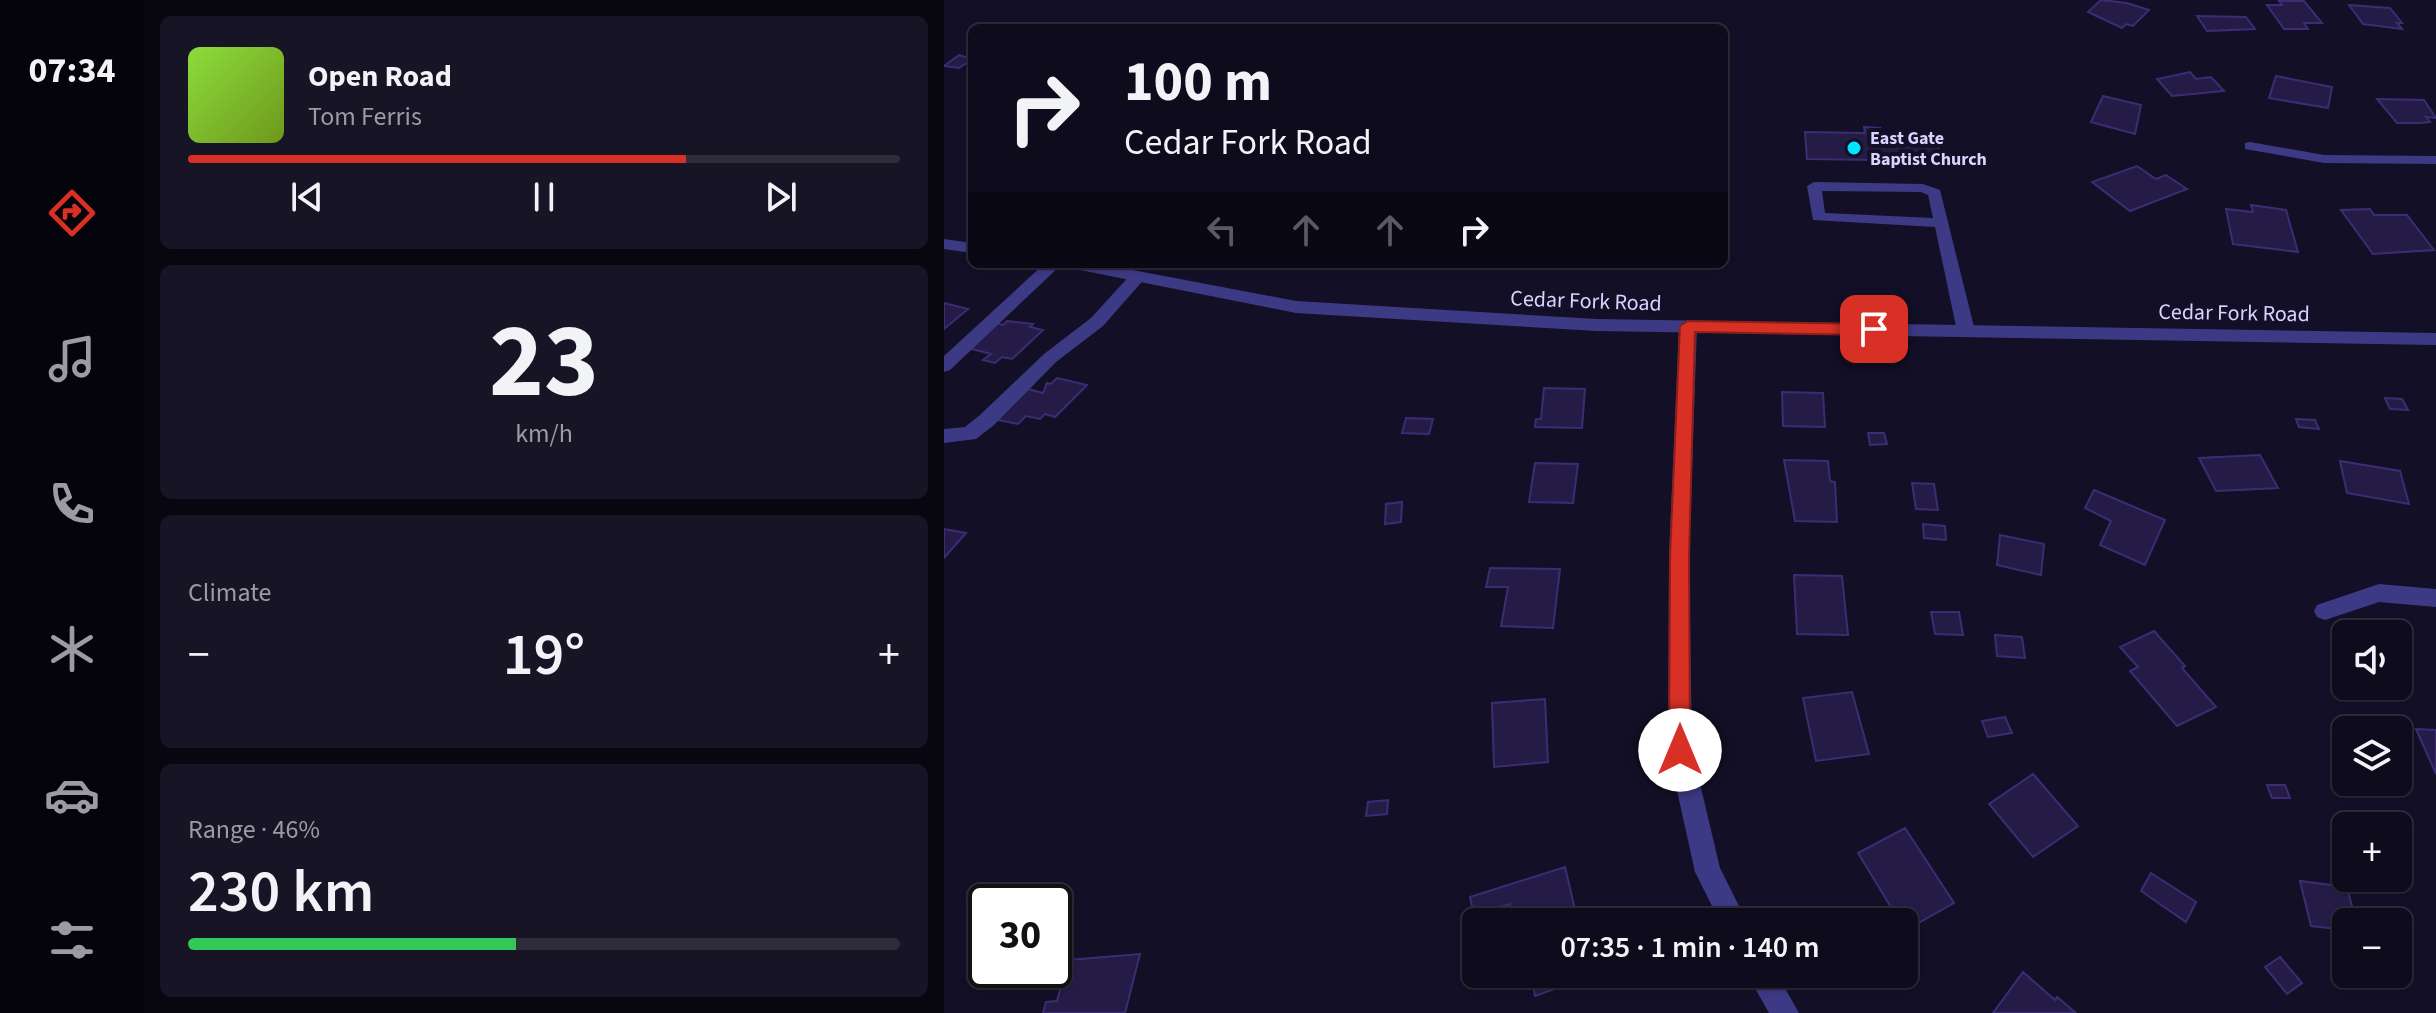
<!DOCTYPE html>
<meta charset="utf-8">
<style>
body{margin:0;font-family:"Source Sans 3",sans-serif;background:#171425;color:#f1f3f6;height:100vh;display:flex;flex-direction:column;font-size:30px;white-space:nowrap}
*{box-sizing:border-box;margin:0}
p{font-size:26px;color:#9b9ba3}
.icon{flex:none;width:44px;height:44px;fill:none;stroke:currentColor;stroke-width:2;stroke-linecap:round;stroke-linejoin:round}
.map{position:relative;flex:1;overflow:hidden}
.sheet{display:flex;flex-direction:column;gap:16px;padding:16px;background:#08060f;width:800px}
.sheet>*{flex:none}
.hud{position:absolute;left:24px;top:24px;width:760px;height:244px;border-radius:12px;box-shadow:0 2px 6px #0004,0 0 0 2px #2e2b3b;background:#0e0b1c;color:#f1f3f6;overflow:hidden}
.controls{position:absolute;left:1388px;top:620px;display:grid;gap:16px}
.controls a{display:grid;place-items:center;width:80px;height:80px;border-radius:12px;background:#0e0b1c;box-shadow:0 2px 6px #0004,0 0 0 2px #2e2b3b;font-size:40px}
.speed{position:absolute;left:24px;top:884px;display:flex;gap:16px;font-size:40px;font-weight:700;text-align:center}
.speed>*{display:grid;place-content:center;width:104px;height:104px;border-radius:50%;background:#0e0b1c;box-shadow:0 2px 6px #0004,0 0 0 2px #2e2b3b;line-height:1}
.speed .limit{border:4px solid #111;border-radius:12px;background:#fff;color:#111}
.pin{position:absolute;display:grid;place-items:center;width:68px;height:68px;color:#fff;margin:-34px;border-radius:16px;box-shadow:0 4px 12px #0006}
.me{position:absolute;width:88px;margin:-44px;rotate:0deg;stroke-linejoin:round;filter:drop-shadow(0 0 6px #0008)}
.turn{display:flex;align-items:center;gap:28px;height:168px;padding:0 24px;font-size:36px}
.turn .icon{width:104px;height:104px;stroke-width:2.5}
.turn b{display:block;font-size:56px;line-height:68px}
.lanes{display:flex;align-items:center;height:76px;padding:0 24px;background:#0003;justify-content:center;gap:40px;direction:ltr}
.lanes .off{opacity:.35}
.big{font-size:60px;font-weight:600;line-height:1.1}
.sheet .tile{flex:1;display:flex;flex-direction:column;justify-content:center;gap:12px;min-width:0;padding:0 28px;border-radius:12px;background:#171425}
.sheet .dial{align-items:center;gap:0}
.dial b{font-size:104px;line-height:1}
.song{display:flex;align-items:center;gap:24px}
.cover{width:96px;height:96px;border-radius:12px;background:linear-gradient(135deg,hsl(90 70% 55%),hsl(80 70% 35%))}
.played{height:8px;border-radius:4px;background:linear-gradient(90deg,#d93025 70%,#2e2b3b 70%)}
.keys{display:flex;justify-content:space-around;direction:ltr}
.heat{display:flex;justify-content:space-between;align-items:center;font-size:44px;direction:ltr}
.charge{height:12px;border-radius:6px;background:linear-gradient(90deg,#34c759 46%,#2e2b3b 0)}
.trip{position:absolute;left:518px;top:908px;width:456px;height:80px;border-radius:12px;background:#0e0b1c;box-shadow:0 2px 6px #0004,0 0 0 2px #2e2b3b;font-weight:600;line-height:80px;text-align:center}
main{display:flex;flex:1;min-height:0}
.tab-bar{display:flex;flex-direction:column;width:144px;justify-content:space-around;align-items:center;background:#06040b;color:#9b9ba3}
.tab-bar .icon{width:56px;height:56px}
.tab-bar .active{color:#d93025}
.tab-bar b{font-size:36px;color:#f1f3f6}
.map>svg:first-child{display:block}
.building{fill:#241b47;stroke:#3b2d73;stroke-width:2}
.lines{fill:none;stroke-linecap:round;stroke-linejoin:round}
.service{fill:#3d3a85;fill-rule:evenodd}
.minor{fill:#3d3a85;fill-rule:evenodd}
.tertiary{fill:#3d3a85;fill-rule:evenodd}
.route{fill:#d93025;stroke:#8d1f18;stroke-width:2}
.poi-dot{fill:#00e5ff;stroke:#130f26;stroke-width:3}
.labels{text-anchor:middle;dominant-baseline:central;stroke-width:8;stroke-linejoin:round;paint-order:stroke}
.far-poi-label{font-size:18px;font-weight:bold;fill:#d9d4ff;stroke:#130f26;text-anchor:start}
.street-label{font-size:22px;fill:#d9d4ff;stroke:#130f26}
</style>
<main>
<nav class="tab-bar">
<b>07:34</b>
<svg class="icon active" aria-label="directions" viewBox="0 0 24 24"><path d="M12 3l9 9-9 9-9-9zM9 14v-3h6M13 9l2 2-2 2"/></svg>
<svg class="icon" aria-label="music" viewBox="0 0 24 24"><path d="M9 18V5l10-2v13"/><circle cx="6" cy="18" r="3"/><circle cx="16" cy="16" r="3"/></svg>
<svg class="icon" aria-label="phone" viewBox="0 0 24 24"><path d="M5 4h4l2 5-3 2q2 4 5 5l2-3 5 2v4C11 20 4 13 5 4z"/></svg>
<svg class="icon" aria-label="climate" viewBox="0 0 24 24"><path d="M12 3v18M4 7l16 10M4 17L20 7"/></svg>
<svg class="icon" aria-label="car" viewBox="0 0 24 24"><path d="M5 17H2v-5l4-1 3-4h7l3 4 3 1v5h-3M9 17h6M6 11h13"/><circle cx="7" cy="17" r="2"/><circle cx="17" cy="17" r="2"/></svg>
<svg class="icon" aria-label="filters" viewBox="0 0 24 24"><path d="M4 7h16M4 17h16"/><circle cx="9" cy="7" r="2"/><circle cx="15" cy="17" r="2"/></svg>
</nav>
<section class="sheet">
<div class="tile">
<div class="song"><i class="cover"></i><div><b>Open Road</b><p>Tom Ferris</p></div></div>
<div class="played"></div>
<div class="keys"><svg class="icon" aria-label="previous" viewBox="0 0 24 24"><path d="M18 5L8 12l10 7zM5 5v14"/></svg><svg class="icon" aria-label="pause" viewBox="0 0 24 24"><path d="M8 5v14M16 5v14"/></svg><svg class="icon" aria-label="next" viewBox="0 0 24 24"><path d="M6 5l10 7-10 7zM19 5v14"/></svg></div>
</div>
<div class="tile dial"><b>23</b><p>km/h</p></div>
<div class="tile"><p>Climate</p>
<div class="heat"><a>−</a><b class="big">19°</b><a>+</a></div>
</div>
<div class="tile"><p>Range · 46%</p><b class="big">230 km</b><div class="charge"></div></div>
</section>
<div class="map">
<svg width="1492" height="1013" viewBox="0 0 1492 1013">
<rect width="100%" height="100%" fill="#130f26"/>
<path class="building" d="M1157,0L1183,3L1205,10L1189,26L1182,24L1178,28L1144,12Z
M1335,1H1360L1378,23H1360L1364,29H1340L1323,5H1338Z
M1405,5L1446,8L1458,23H1453L1458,29L1419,24Z
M1253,16L1302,17L1311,29L1263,31Z
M15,55L28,59L15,68L0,66Z
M1246,72L1252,79L1267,77L1280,91L1228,96L1213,79Z
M1332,76L1388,87L1384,108L1325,98Z
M1159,96L1197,105L1191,134L1147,122Z
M1433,99L1480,100L1492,118L1482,117L1486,122L1476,123H1453Z
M920,127L936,128V133L991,134L997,161L863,159L861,132L921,133Z
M1193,166L1212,179L1222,175L1243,189L1186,211L1148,182Z
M1307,205L1342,210L1354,252L1289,244L1282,209L1309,212Z
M1426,209L1430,215H1463L1490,250L1429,254L1397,210Z
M0,303L24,309L0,329Z
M63,321L89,324L86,327L99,330L68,359L58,357L51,363L39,360L47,354L24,348L52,323L59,325Z
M113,378L143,385L111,417L101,414L96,419L82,416L74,424L54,420L80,388L99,393L103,383L107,384Z
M600,388L641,389L638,428L591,427L592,419H597Z
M838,392L879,393L881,427L839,426Z
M1441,398L1458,399L1464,410L1446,409Z
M462,418L489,419L485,434L458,433Z
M1352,419L1371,420L1375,429L1355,427Z
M924,433H940L943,444L926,445Z
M1316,455L1334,488L1272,491L1255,458Z
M840,460L884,461L886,481L891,482L893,522L851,521Z
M1396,461L1456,471L1465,504L1403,493Z
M591,463L634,464L629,503L585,502Z
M968,483L990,484L994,510L972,509Z
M1150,490L1221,520L1201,565L1156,545L1167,521L1141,508Z
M458,502L457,522L441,524L442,504Z
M979,524L1001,526L1002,540L980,538Z
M0,529L22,533L0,558Z
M1056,535L1100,544L1097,575L1053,565Z
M546,568L616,569L609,628L557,626L564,587H542Z
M850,575L898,576L904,635L853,634Z
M987,612H1015L1019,635L991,634Z
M1210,631L1241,666L1238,668L1272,707L1233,726L1186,671L1194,667L1176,647Z
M1051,635L1078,637L1081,658L1053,656Z
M908,692L925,754L872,761L859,698Z
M601,699L604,762L550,767L548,703Z
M1061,717L1068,733L1044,737L1038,721Z
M1472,729L1492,730V774Z
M1089,774L1134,826L1089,857L1045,804Z
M1323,785H1341L1346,798H1328Z
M444,800L443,814L422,816L424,802Z
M961,828L1010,903L962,930L960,922H956L914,853Z
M621,867L634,922H570L566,904L549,909L551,922H532V927L526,897Z
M1207,873L1252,902L1242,922L1197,891Z
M1356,881L1403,887L1412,922H1402V930L1367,926Z
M196,954L181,1013H99L102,1002L113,1001L124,960Z
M1336,957L1358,983L1343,994L1321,967Z
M1079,972L1111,1000L1113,997L1132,1013H1049Z
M587,974H635L637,980L591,996Z"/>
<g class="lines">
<path class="service" d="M870,182L979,184L996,190L1031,331L1028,335L1022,337L1013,331L991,227L869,220L863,186ZM878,191L977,192L984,195L989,218L881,213Z
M100,264H118L6,370L0,372V356Z
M195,271L203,276L159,326L112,362L50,425L32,439L0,443V429L21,427L36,415L100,354L147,318L189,272Z"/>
<path class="minor" d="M1306,142L1380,155L1492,156V164L1380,163L1301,149V143Z
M744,320L753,326L745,557L748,750L776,868L803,922H776L751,872L724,750L725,557L735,326Z
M1435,584L1492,589V607L1435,602L1381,620L1373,617L1370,611L1373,605Z
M803,974H833L855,1013H825Z"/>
<path class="tertiary" d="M0,239L28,243V253L0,249Z
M123,264H157L352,301L653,319L1492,333V345L653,331L352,313L131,269Z"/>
</g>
<path class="route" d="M744,321L930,324L937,329L930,335L751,332L745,557L746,750L743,758L736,760L728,758L725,750L726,557L736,326Z"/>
<circle class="poi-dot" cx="910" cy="148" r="8"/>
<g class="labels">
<g class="far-poi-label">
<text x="926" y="138">East Gate<tspan x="926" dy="21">Baptist Church</tspan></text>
</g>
<g class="street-label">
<text transform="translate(642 301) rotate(2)">Cedar Fork Road</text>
<text transform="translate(1290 313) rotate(1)">Cedar Fork Road</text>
</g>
</g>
</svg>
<div class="controls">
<a><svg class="icon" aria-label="sound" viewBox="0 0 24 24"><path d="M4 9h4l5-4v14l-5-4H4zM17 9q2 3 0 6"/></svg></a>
<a><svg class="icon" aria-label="layers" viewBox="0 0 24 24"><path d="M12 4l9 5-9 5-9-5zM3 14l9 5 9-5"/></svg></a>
<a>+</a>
<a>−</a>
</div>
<div class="speed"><div class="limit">30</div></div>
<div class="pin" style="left:930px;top:329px;background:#d93025"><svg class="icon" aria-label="arrive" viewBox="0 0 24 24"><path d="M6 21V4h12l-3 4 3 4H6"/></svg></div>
<svg class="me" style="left:736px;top:750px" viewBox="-20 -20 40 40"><circle r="19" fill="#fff"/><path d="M0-13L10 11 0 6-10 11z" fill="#d93025"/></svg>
<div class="trip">07:35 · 1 min · 140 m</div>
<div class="hud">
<div class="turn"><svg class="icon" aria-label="right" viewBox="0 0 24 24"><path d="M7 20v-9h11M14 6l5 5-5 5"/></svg><div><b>100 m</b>Cedar Fork Road</div></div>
<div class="lanes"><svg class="icon off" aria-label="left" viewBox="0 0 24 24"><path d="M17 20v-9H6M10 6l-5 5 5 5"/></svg><svg class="icon off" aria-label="ahead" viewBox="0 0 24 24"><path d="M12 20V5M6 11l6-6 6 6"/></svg><svg class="icon off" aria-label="ahead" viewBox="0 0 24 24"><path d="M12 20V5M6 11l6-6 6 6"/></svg><svg class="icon" aria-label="right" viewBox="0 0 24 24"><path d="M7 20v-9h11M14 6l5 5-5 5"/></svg></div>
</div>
</div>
</main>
